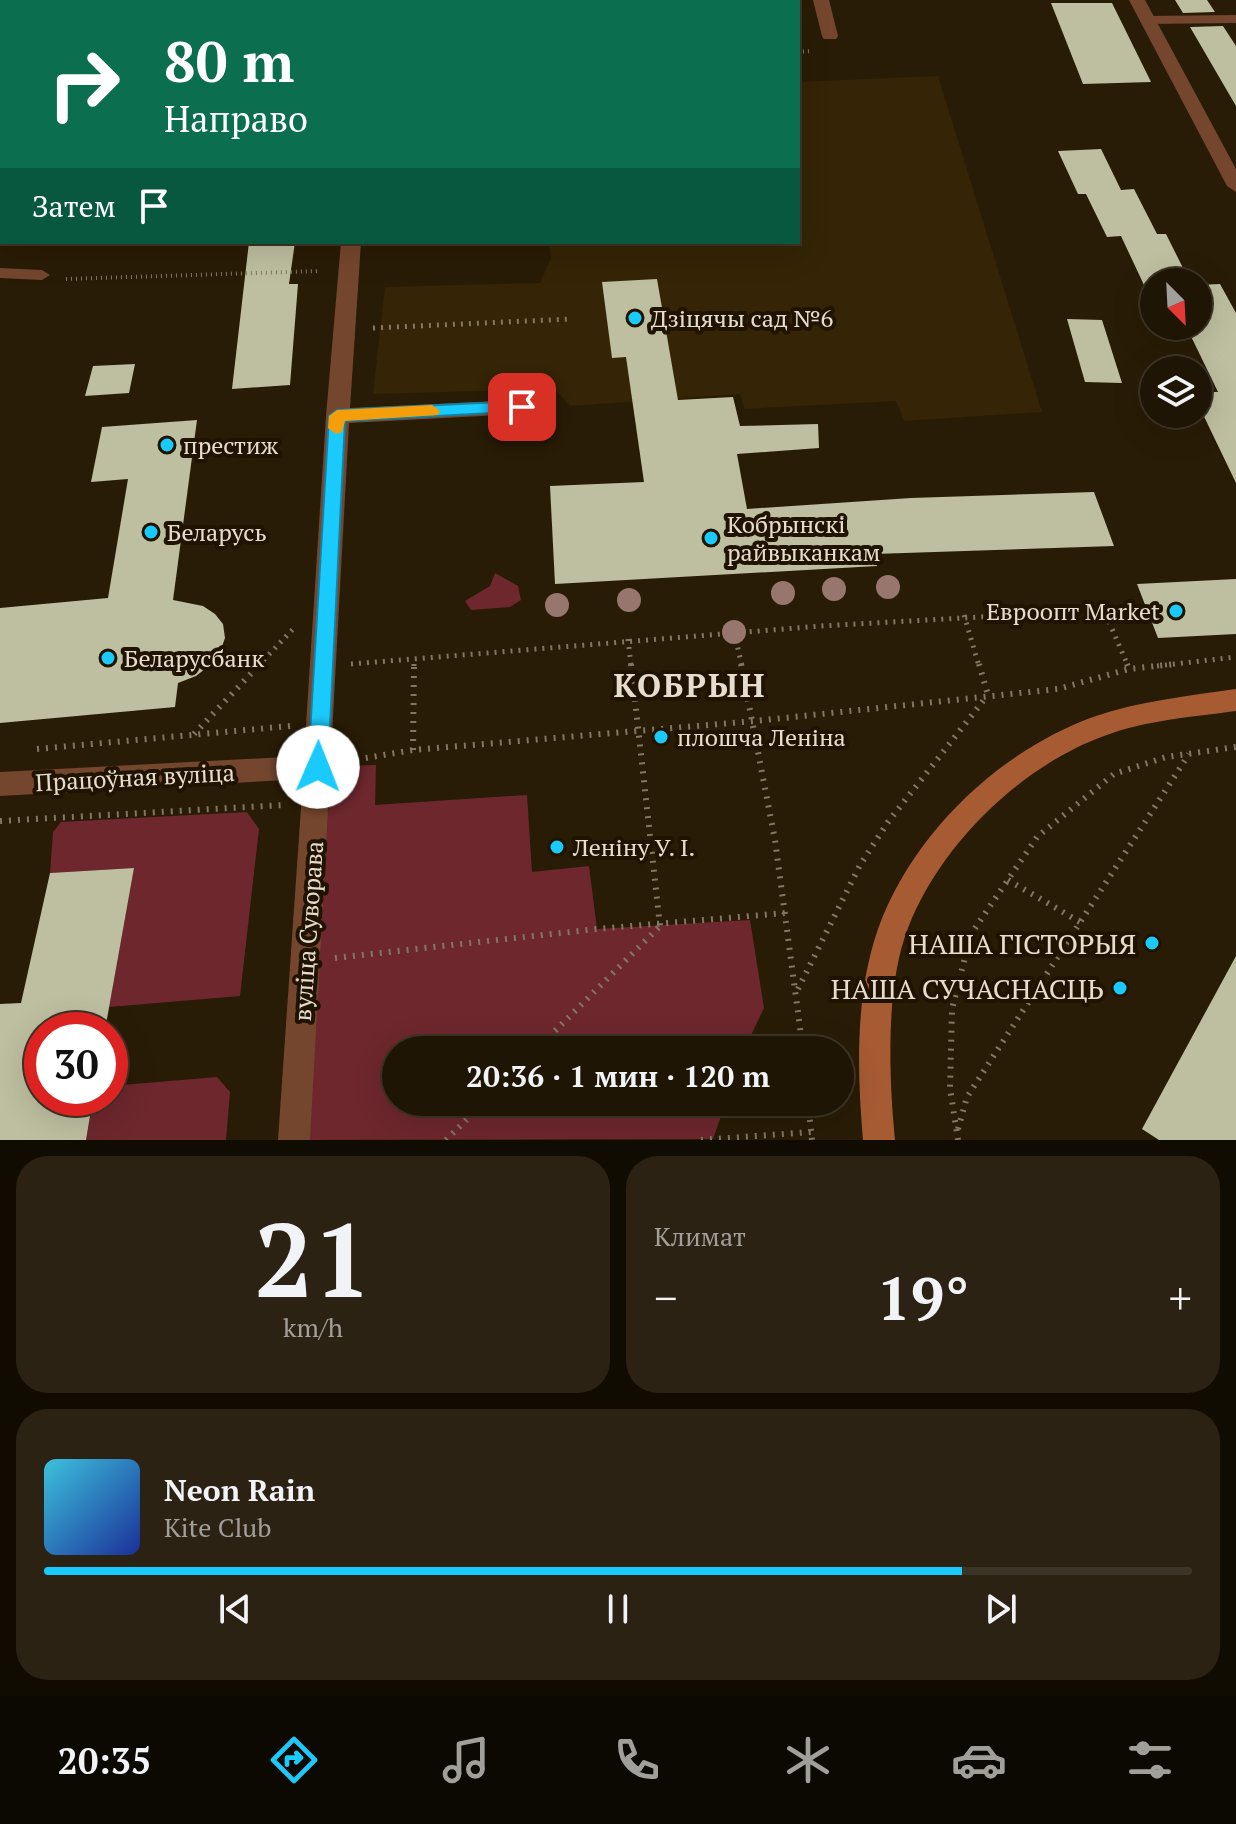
<!DOCTYPE html>
<html lang="ru">
<meta charset="utf-8">
<style>
body{margin:0;font-family:"PT Serif",serif;background:#2c2213;color:#f1f3f6;height:100vh;display:flex;flex-direction:column;font-size:30px;white-space:nowrap}
*{box-sizing:border-box;margin:0}
p{font-size:26px;color:#a19f9a}
.icon{flex:none;width:44px;height:44px;fill:none;stroke:currentColor;stroke-width:2;stroke-linecap:round;stroke-linejoin:round}
.map{position:relative;height:1140px;overflow:hidden}
.details{display:flex;flex-direction:column;gap:16px;padding:16px;background:#110c02;flex:1}
.details>*{flex:none}
.guide{position:absolute;left:0px;top:0px;width:800px;height:244px;box-shadow:0 8px 32px #0002,0 0 0 2px #3c3426;background:#0b6e4f;color:#fff;overflow:hidden}
.needle{width:52px;rotate:156deg}
.tools{position:absolute;left:1140px;top:268px;display:grid;gap:16px}
.tools a{display:grid;place-items:center;width:72px;height:72px;border-radius:50%;background:#1f1504;box-shadow:0 8px 32px #0002,0 0 0 2px #3c3426;font-size:40px}
.speed{position:absolute;left:24px;top:1012px;display:flex;gap:16px;font-size:40px;font-weight:700;text-align:center}
.speed>*{display:grid;place-content:center;width:104px;height:104px;border-radius:50%;background:#1f1504;box-shadow:0 8px 32px #0002,0 0 0 2px #3c3426;line-height:1}
.speed .limit{border:12px solid #d22;background:#fff;color:#111}
.pin{position:absolute;display:grid;place-items:center;width:68px;height:68px;color:#fff;margin:-34px;border-radius:16px;box-shadow:0 4px 12px #0006}
.me{position:absolute;width:88px;margin:-44px;rotate:1deg;stroke-linejoin:round;filter:drop-shadow(0 0 6px #0008)}
.turn{display:flex;align-items:center;gap:28px;height:168px;padding:0 32px;font-size:36px}
.turn .icon{width:104px;height:104px;stroke-width:2.5}
.turn b{display:block;font-size:56px;line-height:68px}
.then{display:flex;align-items:center;height:76px;padding:0 32px;background:#0003;gap:16px;font-size:30px}
.big{font-size:60px;font-weight:600;line-height:1.1}
.details .tile{flex:1;display:flex;flex-direction:column;justify-content:center;gap:12px;min-width:0;padding:0 28px;border-radius:32px;background:#2c2213}
.details .dial{align-items:center;gap:0}
.dial b{font-size:104px;line-height:1}
.song{display:flex;align-items:center;gap:24px}
.cover{width:96px;height:96px;border-radius:12px;background:linear-gradient(135deg,hsl(190 70% 55%),hsl(230 70% 35%))}
.played{height:8px;border-radius:4px;background:linear-gradient(90deg,#1acafc 80%,#3c3426 80%)}
.keys{display:flex;justify-content:space-around;direction:ltr}
.heat{display:flex;justify-content:space-between;align-items:center;font-size:44px;direction:ltr}
.details .tiles{flex:1;display:grid;gap:16px;grid-template-columns:1fr 1fr}
.tile:last-child{grid-column:span 2}
.trip{position:absolute;left:382px;top:1036px;width:472px;height:80px;border-radius:40px;background:#1f1504;box-shadow:0 8px 32px #0002,0 0 0 2px #3c3426;font-weight:600;line-height:80px;text-align:center}
.tabs{display:flex;height:128px;justify-content:space-around;align-items:center;background:#0c0802;color:#a19f9a}
.tabs .icon{width:56px;height:56px}
.tabs .current{color:#1acafc}
.tabs b{font-size:36px;color:#f1f3f6}
.map>svg:first-child{display:block}
.built{fill:#352406}
.green{fill:#6d272d}
.building{fill:#bebea0}
.lines{fill:none;stroke-linecap:round;stroke-linejoin:round}
.path-far2{stroke:#827665;stroke-width:4;stroke-dasharray:1 4;stroke-linecap:butt}
.path-far1{stroke:#827665;stroke-width:5;stroke-dasharray:2 6;stroke-linecap:butt}
.path{stroke:#827665;stroke-width:6;stroke-dasharray:2 7;stroke-linecap:butt}
.lane{fill:#75462e;fill-rule:evenodd}
.street{fill:#75462e;fill-rule:evenodd}
.secondary{fill:#a65b32;fill-rule:evenodd}
.tree{fill:#97776d}
.route{fill:#1acafc;stroke:#1183a4;stroke-width:2}
.slow{fill:#f59e0b}
.poi-dot{fill:#1acafc;stroke:#201300;stroke-width:3}
.labels{text-anchor:middle;dominant-baseline:central;stroke-width:8;stroke-linejoin:round;paint-order:stroke}
.poi-label{font-size:24px;fill:#e6ddd0;stroke:#201300;text-anchor:start}
.street-label{font-size:24px;fill:#e6ddd0;stroke:#201300}
.near-poi-label{font-size:28px;fill:#e6ddd0;stroke:#201300;text-anchor:end}
.district-label{font-size:32px;font-weight:bold;letter-spacing:2px;fill:#e6ddd0;stroke:#201300}
</style>
<div class="map">
<svg width="1236" height="1140" viewBox="0 0 1236 1140">
<rect width="100%" height="100%" fill="#291c06"/>
<path class="built" d="M938,76L1042,412L904,421L896,401L745,409L740,394L570,406L555,389L373,394L385,287L540,283L551,258L549,242H798V82Z"/>
<path class="green" d="M495,573L518,586L521,600L510,607L471,610L465,601L490,586Z
M376,765L375,805L527,795L532,872L589,866L597,929L750,920L764,1008L744,1050H396V1102H726L713,1139L308,1140L326,817L339,770L318,767Z
M247,812L259,829L240,996L109,1007L134,868L50,873L53,832L61,822Z
M217,1077L230,1092L226,1140H86L93,1098H110V1086Z"/>
<path class="building" d="M1175,0H1207L1215,12L1183,13Z
M1051,3H1112L1151,82L1083,84Z
M1223,26L1236,46V106L1190,27Z
M1101,149L1121,190L1134,189L1157,234H1166L1190,282L1144,285L1121,236L1107,237L1086,194H1078L1058,151Z
M249,242H295L289,284H298L290,385L232,389Z
M657,279L678,400L733,397L740,426L818,424L819,448L737,454L747,509L911,498L1094,492L1114,546L874,554L877,566L555,584L550,486L644,482L626,357L612,358L602,282Z
M1220,284L1236,313V483L1198,404V392H1218L1186,326H1198V285Z
M1067,319L1102,320L1122,383L1085,382Z
M135,364L129,393L85,396L93,366Z
M197,420L173,600L203,606L215,614L223,624L225,638L220,652L210,665L196,676L178,683L175,707L0,723V608L108,598L128,479L91,482L102,427Z
M1236,579V634L1158,638L1137,584Z
M134,868L105,1030H42V1098H93L86,1140H0V1004L21,1003L50,873Z
M1236,956V1140H1159L1142,1129Z"/>
<g class="lines">
<path class="path-far2" d="M798,52L813,51
M66,279L320,271"/>
<path class="path-far1" d="M373,328L571,319
M964,615L979,666
M734,632L742,666
M628,639L631,666
M351,664L821,626L1104,610L1128,666
M258,666L294,628
M414,666V659
M1157,666L1236,657"/>
<path class="path" d="M631,664L660,926
M741,664L775,840L803,1050
M979,664L988,695
M1127,664L1129,669
M194,734L260,664
M37,749L290,726
M413,750L414,664
M348,761L413,750L755,721L1058,689L1129,669L1175,664
M0,821L284,805
M1008,880L1080,922
M335,958L596,929L786,913
M798,989L860,865L888,822L987,696
M536,1050L660,926
M808,1102L812,1140
M958,1129L967,1097L1189,754
M446,1140L484,1102
M701,1140L811,1132
M958,1140L950,1088L952,1009L971,934L1037,837L1114,774L1166,757L1236,747"/>
<path class="lane" d="M1236,15V23L1148,24L1141,20L1148,16Z
M0,268L42,270L50,275L42,280L0,278Z"/>
<path class="street" d="M364,0H380V2H364Z
M813,0H829L838,36L836,39H824L822,36Z
M1129,0H1145L1236,169V192L1227,186Z
M341,242H361L350,408L522,400L530,402L533,407L530,412L522,414L349,423L310,1140H278L303,779L0,796V772L304,756L326,416Z"/>
<path class="secondary" d="M1236,689V711C1192,717 1146,720 1104,736C1021,766 940,845 908,928C885,987 889,1077 895,1140H863C857,1072 855,995 878,929C912,834 999,751 1093,717C1139,701 1188,696 1236,689Z"/>
</g>
<g class="tree">
<circle cx="888" cy="587" r="12"/>
<circle cx="834" cy="589" r="12"/>
<circle cx="783" cy="593" r="12"/>
<circle cx="629" cy="600" r="12"/>
<circle cx="557" cy="605" r="12"/>
<circle cx="734" cy="632" r="12"/>
</g>
<path class="route" d="M522,401L531,407L528,411L345,421L328,767L325,773L318,776L311,773L308,767L329,416L337,410Z"/>
<path class="slow" d="M432,405L440,411L438,415L345,421L342,432L336,434L328,428L329,416L337,410Z"/>
<g class="poi-dot">
<circle cx="635" cy="318" r="8"/>
<circle cx="167" cy="445" r="8"/>
<circle cx="151" cy="532" r="8"/>
<circle cx="711" cy="538" r="8"/>
<circle cx="1176" cy="611" r="8"/>
<circle cx="108" cy="658" r="8"/>
<circle cx="661" cy="737" r="8"/>
<circle cx="557" cy="847" r="8"/>
<circle cx="1152" cy="943" r="8"/>
<circle cx="1120" cy="988" r="8"/>
</g>
<g class="labels">
<g class="poi-label">
<text x="651" y="318">Дзіцячы сад №6</text>
<text x="183" y="445">престиж</text>
<text x="727" y="524">Кобрынскі<tspan x="727" dy="28">райвыканкам</tspan></text>
<text x="167" y="532">Беларусь</text>
<text x="1160" y="611" text-anchor="end">Евроопт Market</text>
<text x="124" y="658">Беларусбанк</text>
<text x="677" y="737">плошча Леніна</text>
<text x="573" y="847">Леніну У. І.</text>
</g>
<g class="street-label">
<text transform="translate(135 777) rotate(-3)">Працоўная вуліца</text>
<text transform="translate(308 931) rotate(-86)">вуліца Суворава</text>
</g>
<g class="near-poi-label">
<text x="1136" y="943">НАША ГІСТОРЫЯ</text>
<text x="1104" y="988">НАША СУЧАСНАСЦЬ</text>
</g>
<g class="district-label">
<text x="690" y="685">КОБРЫН</text>
</g>
</g>
</svg>
<div class="tools">
<a><svg class="needle" viewBox="-14 -14 28 28"><path d="M0-13l5 13h-10z" fill="#e53935"/><path d="M0 13l5-13h-10z" fill="#a19f9a"/></svg></a>
<a><svg class="icon" aria-label="layers" viewBox="0 0 24 24"><path d="M12 4l9 5-9 5-9-5zM3 14l9 5 9-5"/></svg></a>
</div>
<div class="speed"><div class="limit">30</div></div>
<div class="pin" style="left:522px;top:407px;background:#d93025"><svg class="icon" aria-label="arrive" viewBox="0 0 24 24"><path d="M6 21V4h12l-3 4 3 4H6"/></svg></div>
<svg class="me" style="left:318px;top:767px" viewBox="-20 -20 40 40"><circle r="19" fill="#fff"/><path d="M0-13L10 11 0 6-10 11z" fill="#1acafc"/></svg>
<div class="trip">20:36 · 1 мин · 120 m</div>
<div class="guide">
<div class="turn"><svg class="icon" aria-label="right" viewBox="0 0 24 24"><path d="M7 20v-9h11M14 6l5 5-5 5"/></svg><div><b>80 m</b>Направо</div></div>
<div class="then">Затем<svg class="icon" aria-label="arrive" viewBox="0 0 24 24"><path d="M6 21V4h12l-3 4 3 4H6"/></svg></div>
</div>
</div>
<section class="details">
<div class="tiles">
<div class="tile dial"><b>21</b><p>km/h</p></div>
<div class="tile"><p>Климат</p>
<div class="heat"><a>−</a><b class="big">19°</b><a>+</a></div>
</div>
<div class="tile">
<div class="song"><i class="cover"></i><div><b>Neon Rain</b><p>Kite Club</p></div></div>
<div class="played"></div>
<div class="keys"><svg class="icon" aria-label="previous" viewBox="0 0 24 24"><path d="M18 5L8 12l10 7zM5 5v14"/></svg><svg class="icon" aria-label="pause" viewBox="0 0 24 24"><path d="M8 5v14M16 5v14"/></svg><svg class="icon" aria-label="next" viewBox="0 0 24 24"><path d="M6 5l10 7-10 7zM19 5v14"/></svg></div>
</div>
</div>
</section>
<nav class="tabs">
<b>20:35</b>
<svg class="icon current" aria-label="directions" viewBox="0 0 24 24"><path d="M12 3l9 9-9 9-9-9zM9 14v-3h6M13 9l2 2-2 2"/></svg>
<svg class="icon" aria-label="music" viewBox="0 0 24 24"><path d="M9 18V5l10-2v13"/><circle cx="6" cy="18" r="3"/><circle cx="16" cy="16" r="3"/></svg>
<svg class="icon" aria-label="phone" viewBox="0 0 24 24"><path d="M5 4h4l2 5-3 2q2 4 5 5l2-3 5 2v4C11 20 4 13 5 4z"/></svg>
<svg class="icon" aria-label="climate" viewBox="0 0 24 24"><path d="M12 3v18M4 7l16 10M4 17L20 7"/></svg>
<svg class="icon" aria-label="car" viewBox="0 0 24 24"><path d="M5 17H2v-5l4-1 3-4h7l3 4 3 1v5h-3M9 17h6M6 11h13"/><circle cx="7" cy="17" r="2"/><circle cx="17" cy="17" r="2"/></svg>
<svg class="icon" aria-label="filters" viewBox="0 0 24 24"><path d="M4 7h16M4 17h16"/><circle cx="9" cy="7" r="2"/><circle cx="15" cy="17" r="2"/></svg>
</nav>
